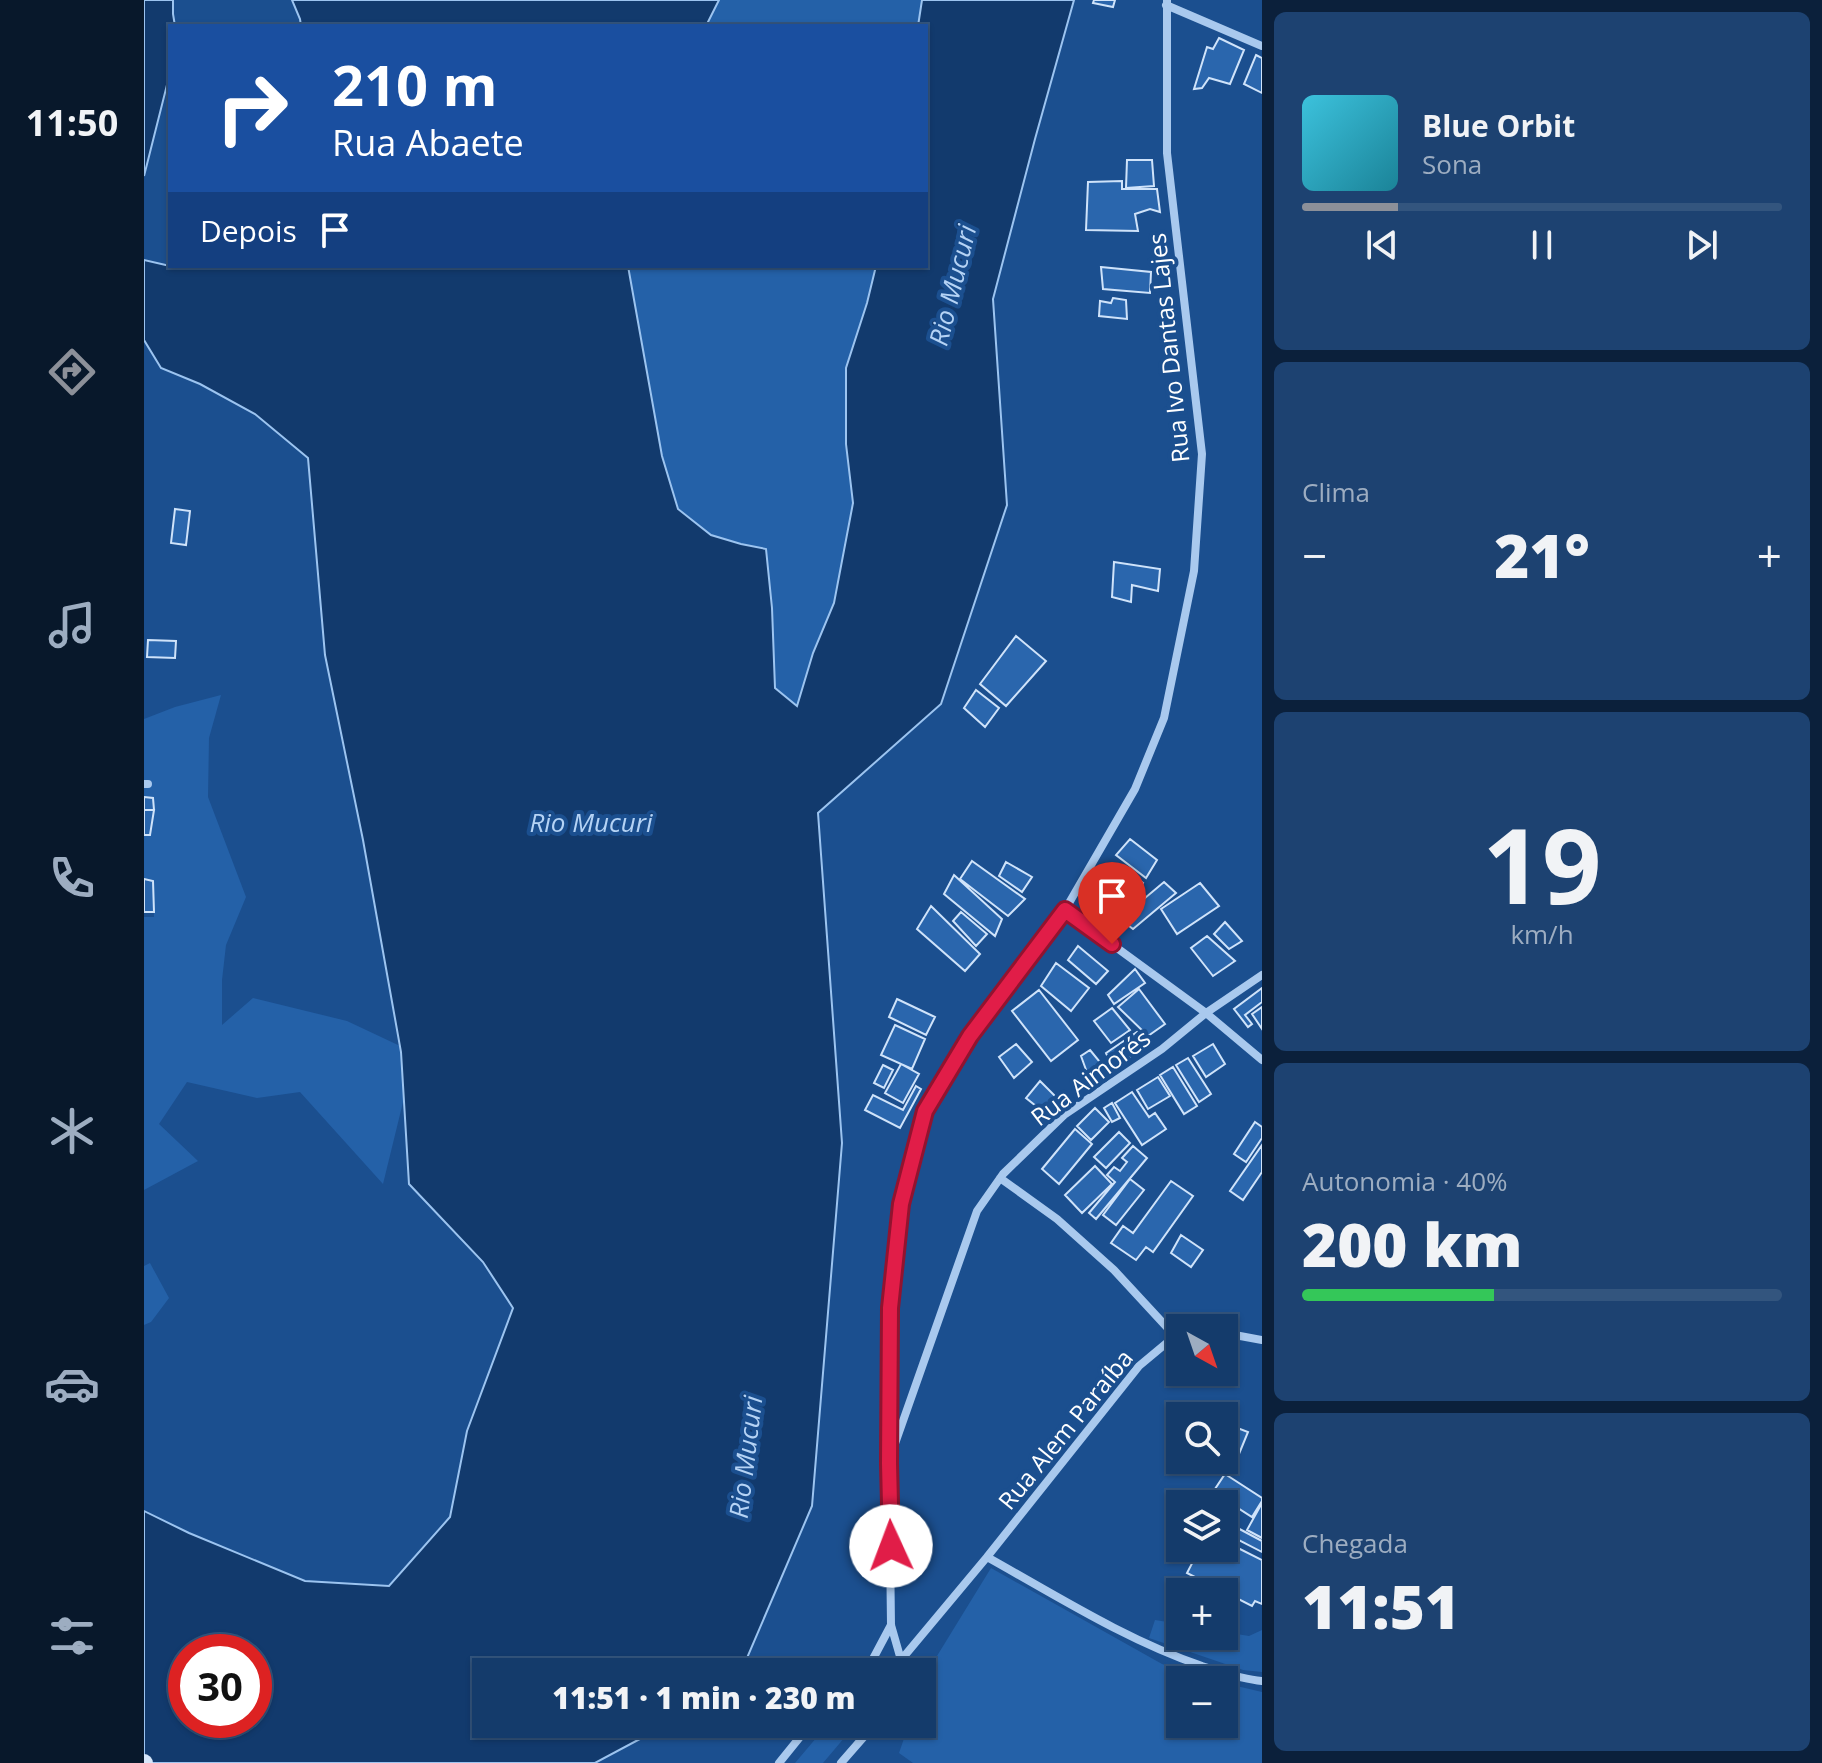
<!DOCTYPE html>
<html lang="pt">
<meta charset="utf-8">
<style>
body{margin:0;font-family:"Open Sans",sans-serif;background:#1d4271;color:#f1f3f6;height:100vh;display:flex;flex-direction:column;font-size:30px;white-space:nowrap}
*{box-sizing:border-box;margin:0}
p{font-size:26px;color:#9dadc1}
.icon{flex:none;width:44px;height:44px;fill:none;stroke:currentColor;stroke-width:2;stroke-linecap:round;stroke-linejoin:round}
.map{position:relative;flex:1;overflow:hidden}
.drawer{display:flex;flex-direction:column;gap:12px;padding:12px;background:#0b203b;width:560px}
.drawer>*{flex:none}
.guide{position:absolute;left:24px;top:24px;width:760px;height:244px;border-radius:0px;box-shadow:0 2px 6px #0004,0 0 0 2px #33557e;background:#1a4fa0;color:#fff;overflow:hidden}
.needle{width:52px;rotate:140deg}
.tools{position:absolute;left:1022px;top:1314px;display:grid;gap:16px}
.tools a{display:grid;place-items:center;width:72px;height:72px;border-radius:0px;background:#143b6b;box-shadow:0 2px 6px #0004,0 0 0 2px #33557e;font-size:40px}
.speed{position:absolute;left:24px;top:1634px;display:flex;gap:16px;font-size:40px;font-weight:700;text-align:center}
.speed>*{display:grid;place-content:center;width:104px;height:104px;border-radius:50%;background:#143b6b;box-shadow:0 2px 6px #0004,0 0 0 2px #33557e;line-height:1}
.speed .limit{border:12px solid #d22;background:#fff;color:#111}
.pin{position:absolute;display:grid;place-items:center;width:68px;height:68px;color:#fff;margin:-82px -34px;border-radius:50% 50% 50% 0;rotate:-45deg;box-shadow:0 0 8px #0007}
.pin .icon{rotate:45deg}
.me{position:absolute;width:88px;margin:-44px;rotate:358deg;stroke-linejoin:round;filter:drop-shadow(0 0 6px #0008)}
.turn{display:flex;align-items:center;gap:28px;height:168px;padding:0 32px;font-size:36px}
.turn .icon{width:104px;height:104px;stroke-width:2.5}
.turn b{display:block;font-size:56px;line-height:68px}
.then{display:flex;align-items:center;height:76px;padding:0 32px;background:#0003;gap:16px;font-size:30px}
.big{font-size:60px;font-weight:800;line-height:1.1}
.drawer .tile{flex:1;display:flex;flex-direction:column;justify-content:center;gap:12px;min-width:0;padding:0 28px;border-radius:12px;background:#1d4271}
.drawer .dial{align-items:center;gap:0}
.dial b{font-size:104px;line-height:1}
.song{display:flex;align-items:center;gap:24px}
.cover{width:96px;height:96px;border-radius:12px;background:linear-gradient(135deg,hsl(190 70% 55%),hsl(190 70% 35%))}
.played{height:8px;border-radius:4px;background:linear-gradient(90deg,#8c9099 20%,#33557e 20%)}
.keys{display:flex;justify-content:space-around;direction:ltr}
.heat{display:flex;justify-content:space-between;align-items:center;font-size:44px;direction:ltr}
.charge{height:12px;border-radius:6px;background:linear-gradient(90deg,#34c759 40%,#33557e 0)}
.trip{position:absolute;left:328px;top:1658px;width:464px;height:80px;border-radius:0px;background:#143b6b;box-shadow:0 2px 6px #0004,0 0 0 2px #33557e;font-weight:800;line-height:80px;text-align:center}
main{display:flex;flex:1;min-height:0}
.dock{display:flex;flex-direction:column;width:144px;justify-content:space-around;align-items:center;background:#08182b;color:#9dadc1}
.dock .icon{width:56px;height:56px}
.dock .active{color:#8c9099}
.dock b{font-size:36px;color:#f1f3f6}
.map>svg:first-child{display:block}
.green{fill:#2461a8}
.water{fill:#123a6d;stroke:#9cc4f0;stroke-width:2;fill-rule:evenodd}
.building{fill:#2a66ad;stroke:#cfe3fa;stroke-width:2}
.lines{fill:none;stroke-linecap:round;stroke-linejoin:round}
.street{stroke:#a9c9ee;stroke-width:8}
.secondary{stroke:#d6e6fa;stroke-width:16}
.route-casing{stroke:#92132f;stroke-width:20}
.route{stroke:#e11d48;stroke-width:14}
.labels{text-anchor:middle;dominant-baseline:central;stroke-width:8;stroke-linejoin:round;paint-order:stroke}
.street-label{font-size:24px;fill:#fff;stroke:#1b4f8f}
.water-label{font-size:26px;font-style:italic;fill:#b5d3f5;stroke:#1b4f8f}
</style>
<main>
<nav class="dock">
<b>11:50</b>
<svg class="icon active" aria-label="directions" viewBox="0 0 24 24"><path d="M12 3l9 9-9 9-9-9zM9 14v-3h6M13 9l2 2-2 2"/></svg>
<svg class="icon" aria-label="music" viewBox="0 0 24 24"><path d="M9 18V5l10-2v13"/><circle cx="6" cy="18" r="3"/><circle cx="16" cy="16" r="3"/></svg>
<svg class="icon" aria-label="phone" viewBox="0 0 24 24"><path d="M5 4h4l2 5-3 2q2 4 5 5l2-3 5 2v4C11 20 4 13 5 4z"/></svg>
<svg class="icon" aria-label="climate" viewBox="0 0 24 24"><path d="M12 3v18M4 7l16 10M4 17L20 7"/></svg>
<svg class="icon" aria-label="car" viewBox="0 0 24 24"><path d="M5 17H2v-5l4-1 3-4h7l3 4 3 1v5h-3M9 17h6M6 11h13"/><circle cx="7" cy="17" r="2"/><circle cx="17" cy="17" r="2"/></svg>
<svg class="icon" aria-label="filters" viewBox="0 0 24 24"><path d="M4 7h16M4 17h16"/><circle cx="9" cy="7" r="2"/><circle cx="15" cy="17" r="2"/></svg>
</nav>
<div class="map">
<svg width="1118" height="1763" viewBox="0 0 1118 1763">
<rect width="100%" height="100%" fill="#1b4f8f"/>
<path class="green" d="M575,0H778L774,26H562Z
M484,266H732L723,303L702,368V444L709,503L690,603L669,654L653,706L631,688L628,608L622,549L597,544L567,535L534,509L518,456Z
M77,695L65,738L64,797L102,897L82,945L78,980V1025L109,998L203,1021L271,1053L239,1184L156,1092L113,1098L43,1082L15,1124L54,1161L0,1190V917H10L9,881L0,879V719L31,707Z
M6,1263L25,1298L7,1322L0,1325V1266Z
M847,1568L1018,1664L1071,1680H1036V1724H1080V1683L1118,1692V1763H769L755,1753L765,1724H778V1689L785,1669Z
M1011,1620L1036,1624V1636H1080V1632L1105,1636L1118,1630V1672L1099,1670L1005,1638Z
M684,1724H712L679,1763H651Z"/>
<path class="water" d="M0,0H29V14L31,26H26V73L0,176Z
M148,0H575L562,26H157L156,19Z
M778,0H930L891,139L849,299L863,505L797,704L674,813L698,1143L668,1506L597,1672H342V1724H524L451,1763H0V1511L45,1533L161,1581L245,1586L306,1517L323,1431L369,1308L339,1262L265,1184L257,1052L219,840L181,655L164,458L111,414L56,384L17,368L0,340V260L26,266H484L518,456L534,509L567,535L597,544L622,549L628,608L631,688L653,706L669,653L690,603L709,503L702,444V368L723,303L732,266H782V26H774ZM42,1652H110V1720H42Z"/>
<path class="building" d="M950,0H971L969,7L949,3Z
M1075,38L1100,50L1086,84L1065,78L1058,88L1050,89L1063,47L1069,49Z
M1112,55L1118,58V93L1100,84Z
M983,160H1008L1010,186L982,188Z
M978,181V189H1013L1016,212L1006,209L991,214L994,231L942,230L944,182Z
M957,267L1007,272L1006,293L959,289Z
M969,298L982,300L983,319L955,316L956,301L967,303Z
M31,509L46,511L42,545L27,543Z
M970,562L1016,569L1014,591L988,585L987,602L968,597Z
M872,636L902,661L862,706L836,684Z
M4,640L32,641L31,658L3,657Z
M832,690L855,708L841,727L820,708Z
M0,797L9,798L10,810H0Z
M0,810H10L6,835H0Z
M986,839L1013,860L1002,878L972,855Z
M828,861L881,899L864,916L816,879Z
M862,862L888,877L878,892L855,876Z
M987,873L999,883L987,903L974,895Z
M810,875L858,919L851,936L800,894Z
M0,879L9,881L10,912H0Z
M1020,882L1032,893L989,929L976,919Z
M1056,883L1075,906L1033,934L1017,909Z
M947,894L967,906L961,922L939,909Z
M787,906L836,954L821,971L773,929Z
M817,912L843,934L832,946L809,921Z
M1081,922L1098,941L1085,949L1070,934Z
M1063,936L1091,961L1069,976L1047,948Z
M934,946L964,971L952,984L924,960Z
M912,963L945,988L927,1011L897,986Z
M991,969L1001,983L970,1004L964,995Z
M1118,988V1002L1101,1015L1108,1024L1104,1027L1090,1009Z
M995,989L1021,1024L1004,1036L974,1007Z
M895,990L934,1040L907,1061L868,1011Z
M753,999L791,1017L782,1035L745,1017Z
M1118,1007V1029L1108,1014Z
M968,1008L986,1030L967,1043L950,1021Z
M751,1025L781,1039L768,1069L737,1055Z
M993,1032L1005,1044L981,1060L967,1064L962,1053Z
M872,1044L888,1062L870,1078L855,1057Z
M1069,1044L1081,1064L1062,1077L1049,1056Z
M946,1050L960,1067L945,1078L937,1056Z
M1044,1058L1067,1094L1055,1102L1032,1065Z
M757,1064L775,1074L759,1103L741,1093Z
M739,1065L749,1070L740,1088L730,1083Z
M1029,1067L1053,1106L1040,1114L1016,1075Z
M1014,1077L1026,1096L1004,1109L993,1090Z
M896,1081L915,1100L902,1114L882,1098Z
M772,1086L777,1089L756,1128L721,1110L729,1095L759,1110Z
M988,1092L1005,1117L1011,1113L1022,1129L998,1145L971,1103Z
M968,1103L976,1118L968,1122L960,1108Z
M951,1108L965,1122L947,1140L933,1126Z
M1111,1122L1118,1127V1138L1102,1162L1090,1154Z
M931,1129L948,1144L915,1184L898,1169Z
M975,1132L986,1143L962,1168L950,1157Z
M1118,1145V1172L1099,1200L1086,1191Z
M989,1146L1003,1158L952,1219L945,1213L971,1182L963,1175L970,1167L976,1171L983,1162L978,1158Z
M951,1166L968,1184L938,1213L921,1195Z
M986,1179L1000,1190L972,1225L959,1215Z
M1027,1181L1049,1196L1009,1252L1002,1247L992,1260L967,1243L979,1226L989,1233Z
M1037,1235L1059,1250L1047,1267L1027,1253Z
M1083,1424L1104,1432L1095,1454L1080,1448V1433Z
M1081,1474L1118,1498V1501L1108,1517L1069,1492Z
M1118,1503V1538L1103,1530Z
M1088,1525L1118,1541V1552L1083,1534Z
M1080,1541L1118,1560V1604L1111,1601L1108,1606L1043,1573L1056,1548H1080Z"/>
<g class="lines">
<path class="street" d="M1022,5L1118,46
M0,784H4
M921,910L1062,1013L1118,1060
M856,1178L913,1219L970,1270L1031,1336
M1080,1333L1118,1340
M747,1455L833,1211L859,1174L920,1115L1018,1049L1062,1013L1118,975
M843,1557C913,1596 982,1640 1058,1666C1078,1672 1097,1679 1118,1681
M722,1672L747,1625
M725,1672L757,1660L843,1557L995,1366L1031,1336L1036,1335
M753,1672L757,1660L747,1625L745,1463L746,1308L757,1204L781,1111L826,1036L921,910L991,789L1020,718L1050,571L1058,454L1023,153V0
M635,1763L656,1737L672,1724
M697,1763L724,1732L729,1724"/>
<path class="secondary" d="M0,1762L1,1763"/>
</g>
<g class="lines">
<defs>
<path id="route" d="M747,1546L745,1463L746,1308L757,1204L781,1111L826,1036L921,910L968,944"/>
</defs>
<use href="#route" class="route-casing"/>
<use href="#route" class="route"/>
</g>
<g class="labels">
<g class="street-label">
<text transform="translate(1024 348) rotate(-96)">Rua Ivo Dantas Lajes</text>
<text transform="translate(946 1077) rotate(-37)">Rua Aimorés</text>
<text transform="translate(921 1429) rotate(-51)">Rua Alem Paraíba</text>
</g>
<g class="water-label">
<text transform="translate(808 285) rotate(-76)">Rio Mucuri</text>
<text x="447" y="822">Rio Mucuri</text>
<text transform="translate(601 1457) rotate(-83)">Rio Mucuri</text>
</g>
</g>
</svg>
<div class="tools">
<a><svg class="needle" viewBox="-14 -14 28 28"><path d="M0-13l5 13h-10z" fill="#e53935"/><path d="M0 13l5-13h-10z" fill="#9dadc1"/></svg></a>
<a><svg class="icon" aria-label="search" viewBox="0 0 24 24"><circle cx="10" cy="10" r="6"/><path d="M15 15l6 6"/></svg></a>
<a><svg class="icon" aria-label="layers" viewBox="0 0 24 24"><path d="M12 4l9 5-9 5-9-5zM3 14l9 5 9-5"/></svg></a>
<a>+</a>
<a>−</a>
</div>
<div class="speed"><div class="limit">30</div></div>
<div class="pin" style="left:968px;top:944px;background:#d93025"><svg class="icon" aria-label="arrive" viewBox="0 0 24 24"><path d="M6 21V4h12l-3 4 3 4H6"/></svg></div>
<svg class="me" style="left:747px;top:1546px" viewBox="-20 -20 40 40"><circle r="19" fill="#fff"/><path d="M0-13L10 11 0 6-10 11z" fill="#e11d48"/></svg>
<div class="trip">11:51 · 1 min · 230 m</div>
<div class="guide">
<div class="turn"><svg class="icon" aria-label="right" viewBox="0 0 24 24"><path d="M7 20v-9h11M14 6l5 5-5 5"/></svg><div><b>210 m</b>Rua Abaete</div></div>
<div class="then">Depois<svg class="icon" aria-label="arrive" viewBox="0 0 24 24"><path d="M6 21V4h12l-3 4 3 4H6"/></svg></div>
</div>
</div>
<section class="drawer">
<div class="tile">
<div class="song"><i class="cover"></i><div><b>Blue Orbit</b><p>Sona</p></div></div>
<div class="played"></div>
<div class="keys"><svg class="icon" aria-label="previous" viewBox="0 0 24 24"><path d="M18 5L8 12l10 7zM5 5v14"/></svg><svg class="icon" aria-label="pause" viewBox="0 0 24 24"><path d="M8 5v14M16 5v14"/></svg><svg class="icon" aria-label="next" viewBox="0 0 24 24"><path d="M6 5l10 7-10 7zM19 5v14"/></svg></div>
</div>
<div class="tile"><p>Clima</p>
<div class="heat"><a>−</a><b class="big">21°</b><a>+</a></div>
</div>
<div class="tile dial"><b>19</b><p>km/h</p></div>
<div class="tile"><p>Autonomia · 40%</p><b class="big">200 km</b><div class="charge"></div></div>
<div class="tile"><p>Chegada</p><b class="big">11:51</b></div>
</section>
</main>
